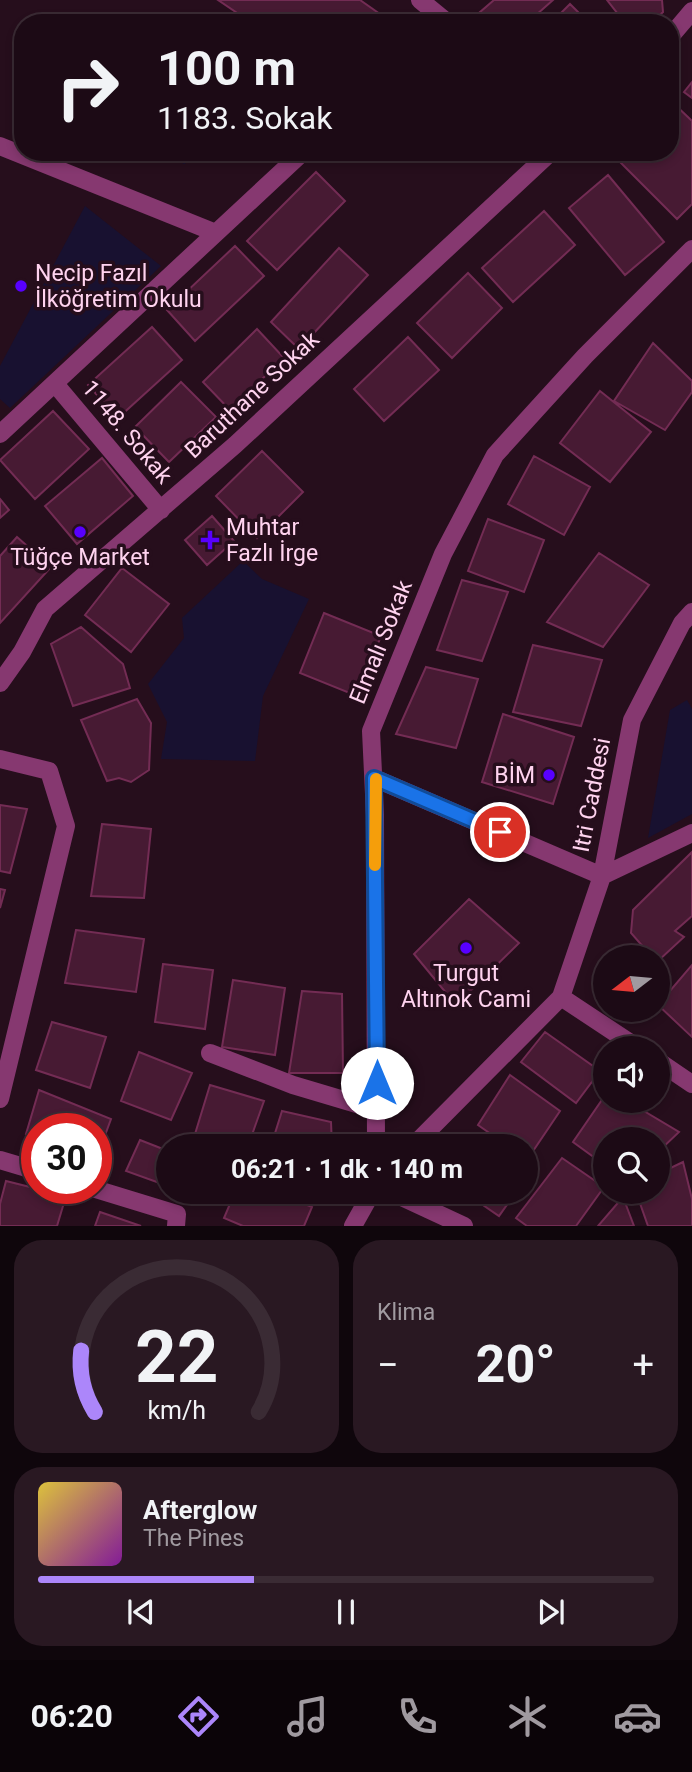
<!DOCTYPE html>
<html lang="tr">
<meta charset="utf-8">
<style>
body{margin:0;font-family:Roboto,sans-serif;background:#291822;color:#f1f3f6;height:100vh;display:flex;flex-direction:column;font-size:26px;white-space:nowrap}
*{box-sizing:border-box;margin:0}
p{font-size:23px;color:#a09aa0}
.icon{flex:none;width:38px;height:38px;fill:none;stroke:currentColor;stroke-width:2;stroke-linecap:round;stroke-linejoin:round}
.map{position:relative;height:1226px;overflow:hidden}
.details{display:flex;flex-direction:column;gap:14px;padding:14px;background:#0f060c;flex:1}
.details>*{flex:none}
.guide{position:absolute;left:14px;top:14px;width:665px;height:147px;border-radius:28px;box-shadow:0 4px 10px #0003,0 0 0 2px #3a2b34;background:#1c0a15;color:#f1f3f6;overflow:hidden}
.needle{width:46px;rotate:254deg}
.controls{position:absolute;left:593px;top:945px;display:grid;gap:14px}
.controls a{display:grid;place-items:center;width:77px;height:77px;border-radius:50%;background:#1c0a15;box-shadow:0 4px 10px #0003,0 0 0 2px #3a2b34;font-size:35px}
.speed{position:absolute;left:21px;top:1113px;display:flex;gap:14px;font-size:35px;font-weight:700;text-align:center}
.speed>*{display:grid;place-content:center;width:91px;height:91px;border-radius:50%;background:#1c0a15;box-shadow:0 4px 10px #0003,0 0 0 2px #3a2b34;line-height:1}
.speed .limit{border:10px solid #d22;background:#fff;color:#111}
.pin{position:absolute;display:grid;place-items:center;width:60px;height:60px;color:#fff;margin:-30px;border:4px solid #fff;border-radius:50%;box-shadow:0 2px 7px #0007}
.me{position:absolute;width:77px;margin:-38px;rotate:0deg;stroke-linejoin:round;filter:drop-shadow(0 0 5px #0008)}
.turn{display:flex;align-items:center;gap:24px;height:147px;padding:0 28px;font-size:32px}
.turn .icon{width:91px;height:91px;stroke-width:2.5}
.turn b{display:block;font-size:49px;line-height:60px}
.big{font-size:52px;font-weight:700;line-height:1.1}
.details .widget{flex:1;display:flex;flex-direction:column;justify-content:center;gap:10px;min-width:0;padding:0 24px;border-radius:28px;background:#291822}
.details .dial{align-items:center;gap:0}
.dial svg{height:182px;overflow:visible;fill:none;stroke:#3a2b34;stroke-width:7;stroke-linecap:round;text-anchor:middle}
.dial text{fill:#f1f3f6;stroke:none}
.song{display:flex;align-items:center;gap:21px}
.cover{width:84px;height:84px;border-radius:10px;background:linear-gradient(135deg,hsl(50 70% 55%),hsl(290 70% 35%))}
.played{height:7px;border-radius:4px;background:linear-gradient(90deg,#ac86fa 35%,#3a2b34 35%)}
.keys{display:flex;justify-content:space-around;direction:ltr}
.heat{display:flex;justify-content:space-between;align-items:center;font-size:38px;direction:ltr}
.details .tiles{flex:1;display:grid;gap:14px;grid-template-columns:1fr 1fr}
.widget:last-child{grid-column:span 2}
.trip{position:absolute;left:156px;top:1134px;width:382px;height:70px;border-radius:35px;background:#1c0a15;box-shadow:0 4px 10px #0003,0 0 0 2px #3a2b34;font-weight:700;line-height:70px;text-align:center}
.tab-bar{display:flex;height:112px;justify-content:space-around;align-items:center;background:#0b0408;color:#a09aa0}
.tab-bar .icon{width:49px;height:49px}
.tab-bar .current{color:#ac86fa}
.tab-bar b{font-size:32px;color:#f1f3f6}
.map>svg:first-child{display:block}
.green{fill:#181130}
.building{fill:#471a33;stroke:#732c54;stroke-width:2}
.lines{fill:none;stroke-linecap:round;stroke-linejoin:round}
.minor{stroke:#863870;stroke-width:18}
.route-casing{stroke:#114b97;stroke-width:18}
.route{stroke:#1a73e8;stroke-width:12}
.slow{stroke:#f59e0b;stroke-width:12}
.poi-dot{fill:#5800fe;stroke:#260e1c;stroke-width:2.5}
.labels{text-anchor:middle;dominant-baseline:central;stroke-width:7;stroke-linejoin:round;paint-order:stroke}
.poi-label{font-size:23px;fill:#ffd3ef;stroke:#260e1c;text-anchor:start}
.street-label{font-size:23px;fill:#ffd3ef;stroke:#260e1c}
</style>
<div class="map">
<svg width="692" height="1226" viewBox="0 0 692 1226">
<rect width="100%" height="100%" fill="#260e1c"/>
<path class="green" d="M147,152H189L185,164Z
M85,206L161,266L10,408L0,399V366Z
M243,561L262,579L309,599L263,696L255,761L161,759L167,722L148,684L184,638L182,618Z
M687,700L692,709V814L648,838L670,710Z"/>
<path class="building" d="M218,0H360L387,19V23H252Z
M494,0H553L527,23H487L479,13Z
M607,0H662L663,12L651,23H625Z
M570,4L589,23H551Z
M692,82V98L684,92Z
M670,100L692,121V204L677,219L610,152H670Z
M316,172L345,201L277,270L247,241Z
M608,175L664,242L625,275L569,208Z
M544,211L575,245L513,302L482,268Z
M235,246L264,276L195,341L167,310Z
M339,248L368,275L299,349L271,322Z
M468,273L502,308L452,358L417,323Z
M152,327L182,360L118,418L88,385Z
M257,329L284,358L230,410L203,382Z
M408,337L439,370L384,421L354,389Z
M653,343L692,381V392L665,430L614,401Z
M181,382L216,417L169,462L135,427Z
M600,391L651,432L610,482L560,443Z
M53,411L89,449L35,499L0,460Z
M262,451L303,492L257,538L216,496Z
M534,456L590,487L564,535L508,504Z
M102,458L133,496L77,544L45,506Z
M0,499L9,510L0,518Z
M212,516L234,541L207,565L185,540Z
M488,519L544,540L524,592L468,571Z
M17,537L51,567L0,623V556Z
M599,553L649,585L603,647L547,622Z
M122,568L169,604L131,652L85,615Z
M462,580L508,592L482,661L437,650Z
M324,613L381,636L357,696L300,673Z
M81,627L123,664L130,688L73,706L51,644Z
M533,645L602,660L581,726L513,712Z
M426,667L478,679L456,748L396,734Z
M137,699L151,723L149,770L131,782L119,778L107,781L81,720Z
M503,714L574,737L553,804L482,782Z
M0,805L27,809L10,873L0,871Z
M102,824L151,829L144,898L91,896Z
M692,852V916L675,931L684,937L658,961V957H652L631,933L633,910Z
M0,889L5,890L0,908Z
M469,899L519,943L456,1005L414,954Z
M76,930L144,939L136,992L65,983Z
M163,964L213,970L205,1029L155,1022Z
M692,965V1037L658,1005Z
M233,980L285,988L275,1055L222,1047Z
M302,991L342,994L343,1073H289Z
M52,1022L106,1037L90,1088L36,1070Z
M545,1032L600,1071L576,1103L521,1062Z
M139,1052L192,1073L171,1120L121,1101Z
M510,1075L560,1111L527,1160L525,1146H508L478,1125Z
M210,1085L264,1101L248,1146H235L195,1134Z
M39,1090L111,1119L97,1157L96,1129H37V1137L26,1134Z
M606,1094V1101H627L679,1132L658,1152V1139H606V1166L573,1142Z
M282,1111L331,1122L332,1146H271Z
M467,1134L485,1146H459Z
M140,1140L168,1151V1186L126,1171Z
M562,1158L604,1187L576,1226H527L516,1218Z
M683,1162L692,1199V1226H648L636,1192H658V1174Z
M6,1181L66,1196L57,1226H0V1204Z
M183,1192H204L201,1198Z
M235,1192H276L312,1207L304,1226H243L224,1218Z
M464,1192H516L499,1216Z
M623,1197L634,1226H598Z
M100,1212L141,1226H95Z"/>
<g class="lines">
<path class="minor" d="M420,0L448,23
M670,37L692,11
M0,146L216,233
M56,385L161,510
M0,434L303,152
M0,683L22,652L45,609L235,445L551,152
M0,759L49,771L66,826L0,1099
M374,778L602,876L692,833
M561,997L638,1048
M210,1053L293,1085L377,1110
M658,1061L692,1084
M376,1146L375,815L371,731L443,554L495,455L585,356L692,249
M413,1146L561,997L602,876L632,720L682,623L692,612
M0,1160L37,1171
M92,1188L177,1214L176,1226
M391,1192L464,1226
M353,1226L372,1192"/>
</g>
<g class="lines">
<defs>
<path id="route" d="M377,1083L374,778L500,832"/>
</defs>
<use href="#route" class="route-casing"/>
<use href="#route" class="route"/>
<path class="slow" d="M375,865L376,779"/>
</g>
<g class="poi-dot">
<circle cx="21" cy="286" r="7"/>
<circle cx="80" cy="532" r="7"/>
<path d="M206.5 529.5h7v7h7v7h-7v7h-7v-7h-7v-7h7z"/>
<circle cx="549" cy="775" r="7"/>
<circle cx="466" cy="948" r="7"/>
</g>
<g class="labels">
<g class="poi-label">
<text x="35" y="273">Necip Fazıl<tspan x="35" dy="26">İlköğretim Okulu</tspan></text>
<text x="226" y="527">Muhtar<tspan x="226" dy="26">Fazlı İrge</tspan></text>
<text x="80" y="557" text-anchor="middle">Tüğçe Market</text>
<text x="535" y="775" text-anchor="end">BİM</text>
<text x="466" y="973" text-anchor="middle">Turgut<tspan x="466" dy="26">Altınok Cami</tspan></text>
</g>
<g class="street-label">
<text transform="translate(252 395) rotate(-43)">Baruthane Sokak</text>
<text transform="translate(127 432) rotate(50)">1148. Sokak</text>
<text transform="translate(381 642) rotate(-68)">Elmalı Sokak</text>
<text transform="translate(592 795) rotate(-79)">Itri Caddesi</text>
</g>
</g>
</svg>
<div class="controls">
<a><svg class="needle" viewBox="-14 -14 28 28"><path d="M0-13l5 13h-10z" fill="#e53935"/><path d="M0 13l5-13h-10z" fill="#a09aa0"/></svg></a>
<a><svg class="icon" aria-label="sound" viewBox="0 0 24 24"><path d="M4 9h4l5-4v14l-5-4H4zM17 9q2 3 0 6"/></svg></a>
<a><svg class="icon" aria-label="search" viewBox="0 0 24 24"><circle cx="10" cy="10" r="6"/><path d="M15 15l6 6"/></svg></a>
</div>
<div class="speed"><div class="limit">30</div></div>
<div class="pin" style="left:500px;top:832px;background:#d93025"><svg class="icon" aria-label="arrive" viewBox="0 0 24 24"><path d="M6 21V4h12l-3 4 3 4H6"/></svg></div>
<svg class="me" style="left:377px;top:1083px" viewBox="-20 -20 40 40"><circle r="19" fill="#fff"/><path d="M0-13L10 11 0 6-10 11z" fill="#1a73e8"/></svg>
<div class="trip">06:21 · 1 dk · 140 m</div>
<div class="guide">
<div class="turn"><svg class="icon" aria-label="right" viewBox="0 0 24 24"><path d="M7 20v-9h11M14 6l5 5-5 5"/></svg><div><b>100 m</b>1183. Sokak</div></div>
</div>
</div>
<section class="details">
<div class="tiles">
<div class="widget dial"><svg viewBox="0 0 100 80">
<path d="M14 69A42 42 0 1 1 86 69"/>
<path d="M14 69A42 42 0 0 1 8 42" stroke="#ac86fa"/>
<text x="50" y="56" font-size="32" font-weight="700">22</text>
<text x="50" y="72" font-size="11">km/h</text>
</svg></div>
<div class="widget"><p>Klima</p>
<div class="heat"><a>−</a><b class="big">20°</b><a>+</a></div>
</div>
<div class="widget">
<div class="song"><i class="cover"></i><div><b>Afterglow</b><p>The Pines</p></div></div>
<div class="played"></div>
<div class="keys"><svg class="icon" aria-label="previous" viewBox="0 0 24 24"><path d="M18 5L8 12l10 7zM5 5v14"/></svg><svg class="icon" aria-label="pause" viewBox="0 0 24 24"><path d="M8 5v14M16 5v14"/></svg><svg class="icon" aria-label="next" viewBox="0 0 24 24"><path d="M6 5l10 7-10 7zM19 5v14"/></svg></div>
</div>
</div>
</section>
<nav class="tab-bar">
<b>06:20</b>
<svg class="icon current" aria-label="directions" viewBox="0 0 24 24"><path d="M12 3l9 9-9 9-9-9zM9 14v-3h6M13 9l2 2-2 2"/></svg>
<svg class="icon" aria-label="music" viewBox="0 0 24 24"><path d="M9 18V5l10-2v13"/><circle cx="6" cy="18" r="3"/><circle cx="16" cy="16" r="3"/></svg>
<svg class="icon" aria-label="phone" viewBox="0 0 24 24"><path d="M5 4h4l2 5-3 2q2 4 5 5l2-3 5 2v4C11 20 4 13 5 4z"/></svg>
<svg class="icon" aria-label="climate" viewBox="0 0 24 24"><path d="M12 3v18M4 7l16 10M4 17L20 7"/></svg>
<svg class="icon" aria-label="car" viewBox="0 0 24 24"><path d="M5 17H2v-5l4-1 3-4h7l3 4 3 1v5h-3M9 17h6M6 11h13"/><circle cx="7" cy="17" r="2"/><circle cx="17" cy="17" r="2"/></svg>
</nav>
